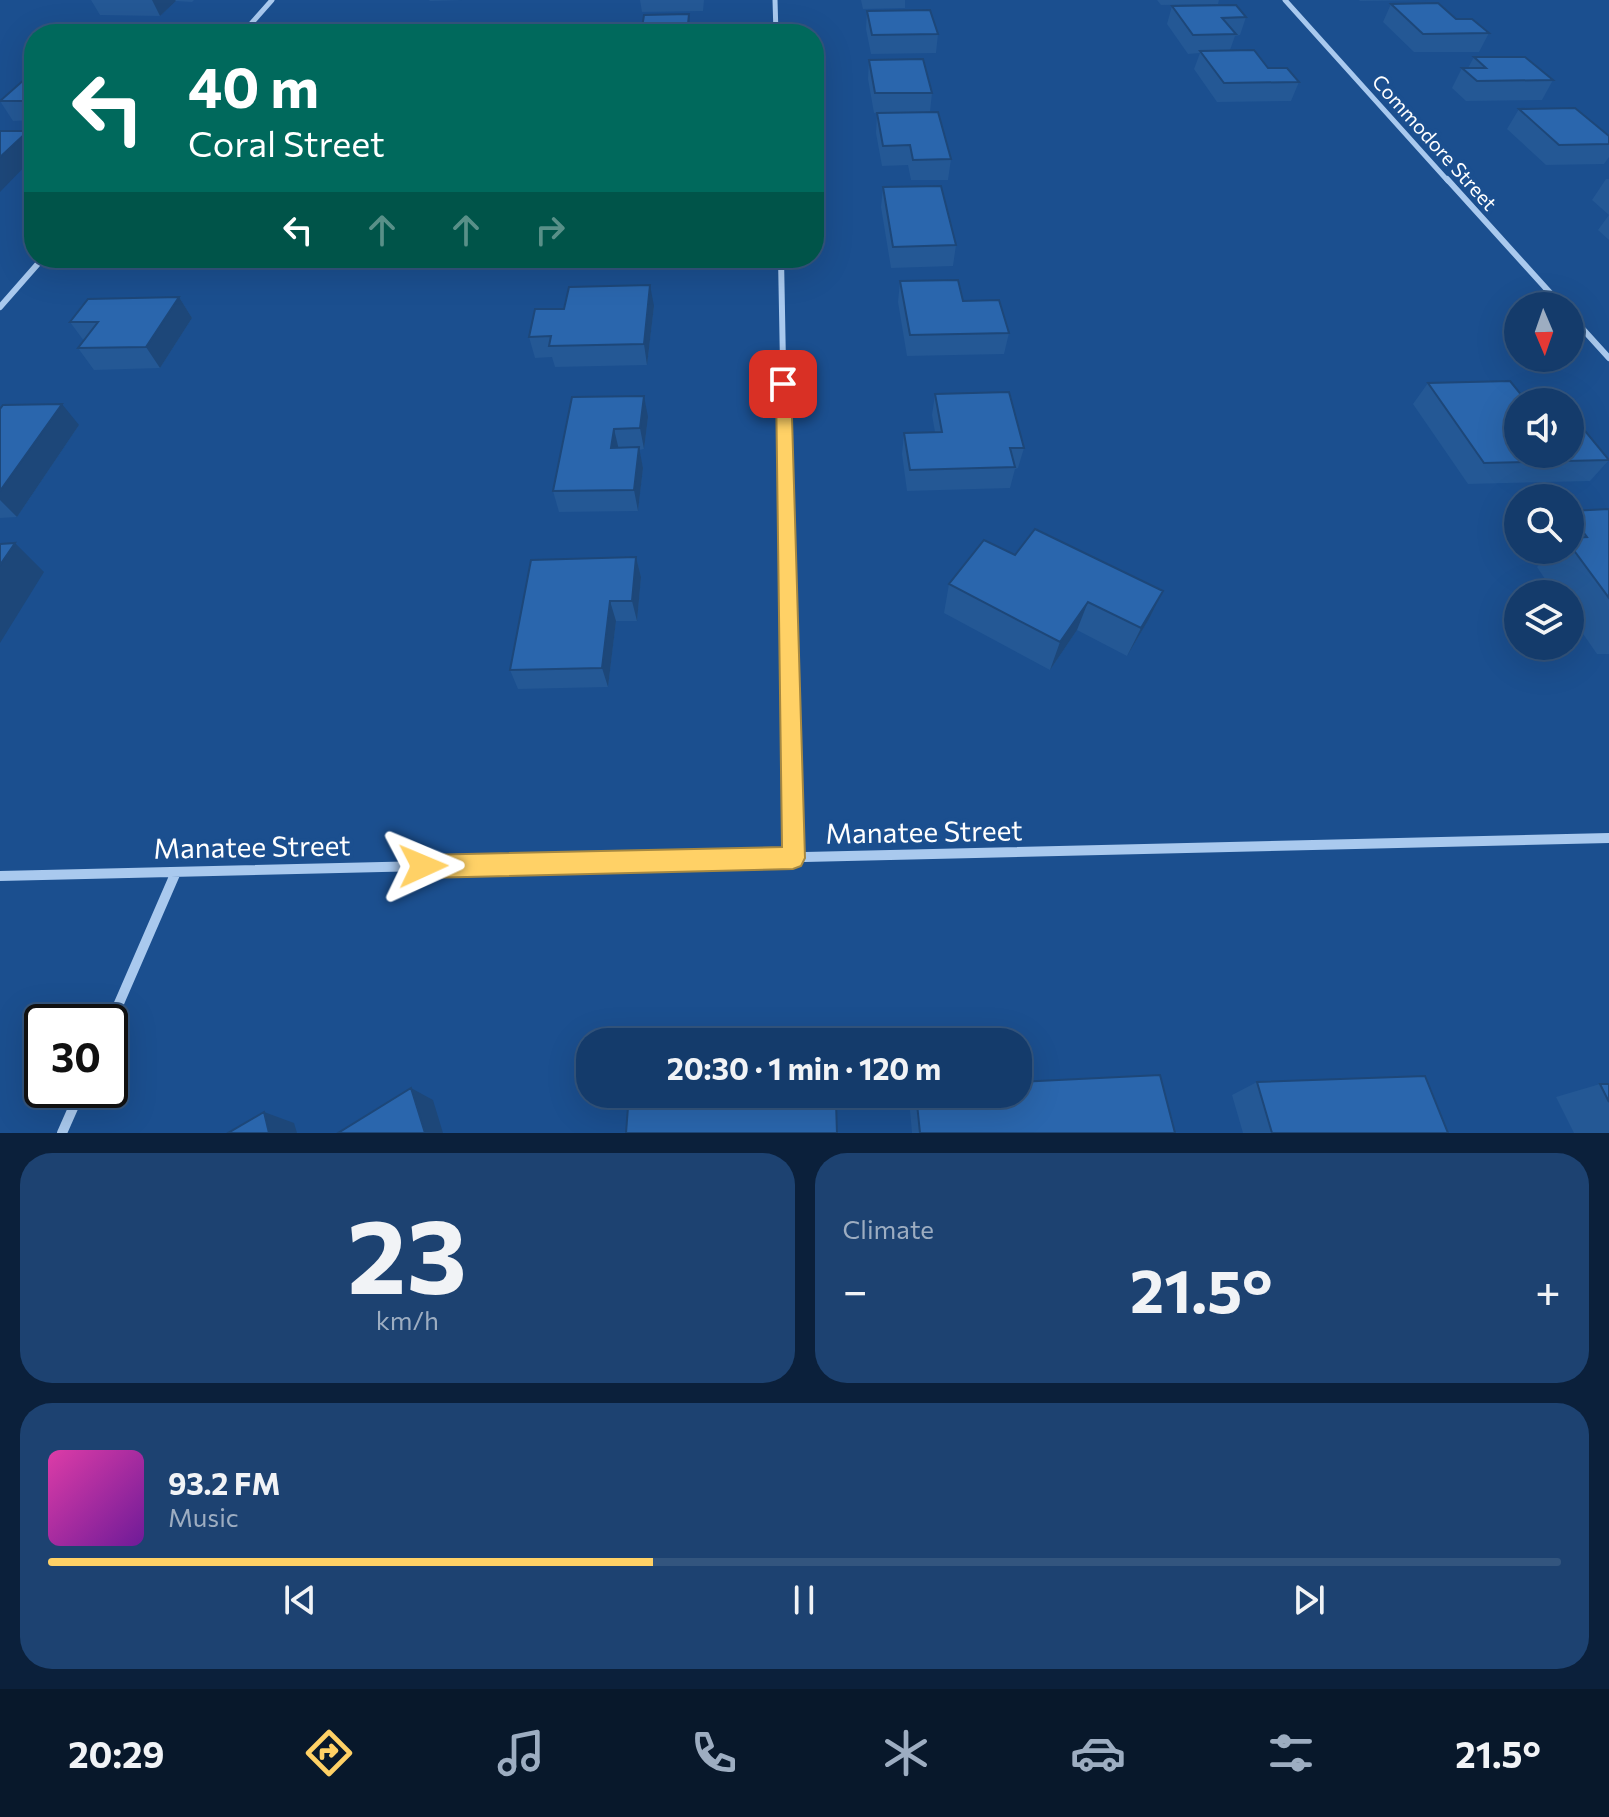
<!DOCTYPE html>
<meta charset="utf-8">
<style>
body{margin:0;font-family:Commissioner,sans-serif;background:#1d4271;color:#f1f3f6;height:100vh;display:flex;flex-direction:column;font-size:30px;white-space:nowrap}
*{box-sizing:border-box;margin:0}
p{font-size:26px;color:#9dadc1}
.icon{flex:none;width:44px;height:44px;fill:none;stroke:currentColor;stroke-width:2;stroke-linecap:round;stroke-linejoin:round}
.map{position:relative;height:1133px;overflow:hidden}
.side{display:flex;flex-direction:column;gap:20px;padding:20px;background:#0b203b;flex:1}
.side>*{flex:none}
.banner{position:absolute;left:24px;top:24px;width:800px;height:244px;border-radius:32px;box-shadow:0 8px 32px #0002,0 0 0 2px #33557e;background:#00695c;color:#fff;overflow:hidden}
.needle{width:52px;rotate:178deg}
.buttons{position:absolute;left:1504px;top:292px;display:grid;gap:16px}
.buttons a{display:grid;place-items:center;width:80px;height:80px;border-radius:50%;background:#143b6b;box-shadow:0 8px 32px #0002,0 0 0 2px #33557e;font-size:40px}
.speed{position:absolute;left:24px;top:1004px;display:flex;gap:16px;font-size:40px;font-weight:700;text-align:center}
.speed>*{display:grid;place-content:center;width:104px;height:104px;border-radius:50%;background:#143b6b;box-shadow:0 8px 32px #0002,0 0 0 2px #33557e;line-height:1}
.speed .limit{border:4px solid #111;border-radius:12px;background:#fff;color:#111}
.pin{position:absolute;display:grid;place-items:center;width:68px;height:68px;color:#fff;margin:-34px;border-radius:16px;box-shadow:0 4px 12px #0006}
.me{position:absolute;width:88px;margin:-44px;rotate:89deg;stroke-linejoin:round;filter:drop-shadow(0 0 6px #0008)}
.turn{display:flex;align-items:center;gap:28px;height:168px;padding:0 32px;font-size:36px}
.turn .icon{width:104px;height:104px;stroke-width:2.5}
.turn b{display:block;font-size:56px;line-height:68px}
.lanes{display:flex;align-items:center;height:76px;padding:0 32px;background:#0003;justify-content:center;gap:40px;direction:ltr}
.lanes .off{opacity:.35}
.big{font-size:60px;font-weight:700;line-height:1.1}
.side .tile{flex:1;display:flex;flex-direction:column;justify-content:center;gap:12px;min-width:0;padding:0 28px;border-radius:32px;background:#1d4271}
.side .dial{align-items:center;gap:0}
.dial b{font-size:104px;line-height:1}
.song{display:flex;align-items:center;gap:24px}
.cover{width:96px;height:96px;border-radius:12px;background:linear-gradient(135deg,hsl(320 70% 55%),hsl(280 70% 35%))}
.played{height:8px;border-radius:4px;background:linear-gradient(90deg,#ffd166 40%,#33557e 40%)}
.keys{display:flex;justify-content:space-around;direction:ltr}
.heat{display:flex;justify-content:space-between;align-items:center;font-size:44px;direction:ltr}
.side .tiles{flex:1;display:grid;gap:20px;grid-template-columns:1fr 1fr}
.tile:last-child{grid-column:span 2}
.trip{position:absolute;left:576px;top:1028px;width:456px;height:80px;border-radius:32px;background:#143b6b;box-shadow:0 8px 32px #0002,0 0 0 2px #33557e;font-weight:700;line-height:80px;text-align:center}
.menu{display:flex;height:128px;justify-content:space-around;align-items:center;background:#08182b;color:#9dadc1}
.menu .icon{width:56px;height:56px}
.menu .on{color:#ffd166}
.menu b{font-size:36px;color:#f1f3f6}
.map>svg:first-child{display:block}
.lines{fill:none;stroke-linecap:round;stroke-linejoin:round}
.street-far3{stroke:#a9c9ee;stroke-width:5}
.street-far2{stroke:#a9c9ee;stroke-width:6}
.street-far1{stroke:#a9c9ee;stroke-width:8}
.street{stroke:#a9c9ee;stroke-width:10}
.wall{fill:#245895}
.shaded-wall{fill:#1d4779}
.building{fill:#2a66ad;stroke:#1d4779;stroke-width:2}
.route{fill:#ffd166;stroke:#a68842;stroke-width:2}
.labels{text-anchor:middle;dominant-baseline:central;stroke-width:8;stroke-linejoin:round;paint-order:stroke}
.far-street-label{font-size:20px;fill:#fff;stroke:#1b4f8f}
.near-street-label{font-size:28px;fill:#fff;stroke:#1b4f8f}
</style>
<div class="map">
<svg width="1609" height="1133" viewBox="0 0 1609 1133">
<rect width="100%" height="100%" fill="#1b4f8f"/>
<g class="lines">
<path class="street-far3" d="M775,0L776,34
M1285,0L1448,181
M242,34L272,0"/>
<path class="street-far2" d="M1447,179L1562,306
M781,258L784,417
M0,307L43,258
M1570,315L1609,358"/>
<path class="street-far1" d="M784,415L790,727"/>
<path class="street" d="M790,725L793,858
M0,876L1609,838
M110,1024L176,872
M62,1133L81,1090"/>
</g>
<path class="wall" d="M91,0H194L192,2L176,1L160,16L100,15Z
M429,0H462L430,1Z
M640,0H704L703,11L642,12Z
M861,0H905V8L863,9Z
M1157,0H1219L1218,4L1161,5Z
M1359,0H1429L1360,1Z
M1391,4L1456,19L1489,33L1479,52H1414L1383,22Z
M1172,6L1246,17L1240,35L1235,36L1230,50L1299,82L1291,101L1217,102L1194,69L1200,53L1188,54L1167,24Z
M867,11L938,34L936,53L871,54L866,29Z
M1474,57L1553,80L1542,100L1466,101L1452,88L1462,68H1468Z
M869,60L932,93L930,112L874,113L868,79Z
M34,71V120L13,121L0,101Z
M1519,109L1609,136V157L1604,164L1546,165L1507,129Z
M877,113L951,159L948,180H911L908,165L882,166L876,133Z
M1606,179H1609V240L1598,230L1609,215L1592,200Z
M883,187L956,245L953,266L891,268L881,207Z
M594,258H671L594,260Z
M900,281L963,301L1009,333L1004,354L907,356L898,302Z
M179,297L192,318L160,368L94,370L78,348L84,341L70,322Z
M654,306L647,365L555,367L552,357L535,358L529,337Z
M1428,383L1518,454L1609,460L1590,481L1468,484L1413,404Z
M935,394L1024,448L1018,468L1015,469L1010,488L907,491L902,454L904,433L935,432L932,415Z
M572,397L648,417L644,449L639,450L643,468L638,511L559,512L553,491Z
M0,409L79,425L17,517L0,518Z
M1609,509V654H1597L1570,615V594H1555L1537,567L1549,554L1547,550H1570V511Z
M1015,555L1163,591L1149,619L1127,656L1077,630L1050,670L944,613L949,584Z
M636,557L641,577L637,621H616L608,687L518,689L510,670Z
M1257,1082L1448,1133H1243L1232,1095Z
M1600,1084H1609V1133H1574L1556,1097Z
M911,1094H1018L1175,1133H912L909,1099Z"/>
<path class="shaded-wall" d="M152,0H175L176,1L160,16Z
M689,14L690,34H687Z
M28,131L34,140V157L0,192V157Z
M650,285L654,306L647,365L644,344Z
M179,297L192,318L160,368L146,347Z
M644,396L648,417L644,449L640,428Z
M62,404L79,425L17,517L0,500V491Z
M614,429L619,450L611,448Z
M639,447L643,468L638,511L634,490Z
M15,543L44,572L0,643V565Z
M636,557L641,577L637,621L632,601Z
M1163,591L1149,619L1127,656L1141,628Z
M610,601L616,621L608,687L602,668Z
M1088,602L1077,630L1050,670L1060,642Z
M411,1088L433,1100L443,1133H425Z
M718,1094H723L722,1118L718,1107Z
M264,1112L294,1123L297,1133H269Z"/>
<path class="building" d="M1438,3L1456,19H1472L1489,33L1423,34L1391,4Z
M1236,5L1246,17L1222,18L1236,34L1193,35L1172,6Z
M930,10L938,34L872,35L867,11Z
M689,14L687,34H641L644,15Z
M1254,50L1268,68H1287L1299,82L1224,83L1200,51Z
M1474,57H1525L1553,80L1477,81L1462,68H1486Z
M923,59L932,93H875L869,60Z
M34,71V101H0Z
M1575,108L1609,136V144L1559,145L1519,109Z
M938,112L951,159L913,160L910,145L883,146L877,113Z
M0,131H28L0,157Z
M941,186L956,245L893,247L883,187Z
M958,280L963,301L999,300L1009,333L910,335L900,281Z
M650,285L644,344L549,346L551,336L529,337L535,309H564L569,287Z
M179,297L146,347L78,348L98,322H70L88,299Z
M1510,381L1527,402H1518V454H1570V426H1581L1609,460L1484,463L1428,383Z
M1009,392L1024,448H1010L1015,467L910,470L904,433L942,432L935,394Z
M644,396L640,428L614,429L611,448L639,447L634,490L553,491L572,397Z
M62,404L0,491V409L3,405Z
M1609,509V598L1570,545V538L1587,537L1570,514V511Z
M1035,529L1163,591L1141,628L1088,602L1060,642L949,584L984,540L1015,555Z
M15,543L0,565V544Z
M636,557L632,601H610L602,668L510,670L531,560Z
M1160,1075L1175,1133H920L916,1094H1018V1082Z
M1425,1076L1448,1133H1272L1257,1082Z
M1600,1084H1609V1102Z
M411,1088L425,1133H338Z
M629,1094H718V1107L836,1102L837,1133H626Z
M264,1112L269,1133H228Z"/>
<path class="route" d="M783,379L791,384L805,858L801,866L793,869L423,878L415,874L412,866L415,858L423,855L782,847L776,384Z"/>
<g class="labels">
<g class="far-street-label">
<text transform="translate(1435 142) rotate(48)">Commodore Street</text>
</g>
<g class="near-street-label">
<text transform="translate(924 831) rotate(-1)">Manatee Street</text>
<text transform="translate(252 846) rotate(-1)">Manatee Street</text>
</g>
</g>
</svg>
<div class="buttons">
<a><svg class="needle" viewBox="-14 -14 28 28"><path d="M0-13l5 13h-10z" fill="#e53935"/><path d="M0 13l5-13h-10z" fill="#9dadc1"/></svg></a>
<a><svg class="icon" aria-label="sound" viewBox="0 0 24 24"><path d="M4 9h4l5-4v14l-5-4H4zM17 9q2 3 0 6"/></svg></a>
<a><svg class="icon" aria-label="search" viewBox="0 0 24 24"><circle cx="10" cy="10" r="6"/><path d="M15 15l6 6"/></svg></a>
<a><svg class="icon" aria-label="layers" viewBox="0 0 24 24"><path d="M12 4l9 5-9 5-9-5zM3 14l9 5 9-5"/></svg></a>
</div>
<div class="speed"><div class="limit">30</div></div>
<div class="pin" style="left:783px;top:384px;background:#d93025"><svg class="icon" aria-label="arrive" viewBox="0 0 24 24"><path d="M6 21V4h12l-3 4 3 4H6"/></svg></div>
<svg class="me" style="left:423px;top:866px" viewBox="-20 -20 40 40"><path d="M0-17L14 15 0 8-14 15z" fill="#ffd166" stroke="#fff" stroke-width="4"/></svg>
<div class="trip">20:30 · 1 min · 120 m</div>
<div class="banner">
<div class="turn"><svg class="icon" aria-label="left" viewBox="0 0 24 24"><path d="M17 20v-9H6M10 6l-5 5 5 5"/></svg><div><b>40 m</b>Coral Street</div></div>
<div class="lanes"><svg class="icon" aria-label="left" viewBox="0 0 24 24"><path d="M17 20v-9H6M10 6l-5 5 5 5"/></svg><svg class="icon off" aria-label="ahead" viewBox="0 0 24 24"><path d="M12 20V5M6 11l6-6 6 6"/></svg><svg class="icon off" aria-label="ahead" viewBox="0 0 24 24"><path d="M12 20V5M6 11l6-6 6 6"/></svg><svg class="icon off" aria-label="right" viewBox="0 0 24 24"><path d="M7 20v-9h11M14 6l5 5-5 5"/></svg></div>
</div>
</div>
<section class="side">
<div class="tiles">
<div class="tile dial"><b>23</b><p>km/h</p></div>
<div class="tile"><p>Climate</p>
<div class="heat"><a>−</a><b class="big">21.5°</b><a>+</a></div>
</div>
<div class="tile">
<div class="song"><i class="cover"></i><div><b>93.2 FM</b><p>Music</p></div></div>
<div class="played"></div>
<div class="keys"><svg class="icon" aria-label="previous" viewBox="0 0 24 24"><path d="M18 5L8 12l10 7zM5 5v14"/></svg><svg class="icon" aria-label="pause" viewBox="0 0 24 24"><path d="M8 5v14M16 5v14"/></svg><svg class="icon" aria-label="next" viewBox="0 0 24 24"><path d="M6 5l10 7-10 7zM19 5v14"/></svg></div>
</div>
</div>
</section>
<nav class="menu">
<b>20:29</b>
<svg class="icon on" aria-label="directions" viewBox="0 0 24 24"><path d="M12 3l9 9-9 9-9-9zM9 14v-3h6M13 9l2 2-2 2"/></svg>
<svg class="icon" aria-label="music" viewBox="0 0 24 24"><path d="M9 18V5l10-2v13"/><circle cx="6" cy="18" r="3"/><circle cx="16" cy="16" r="3"/></svg>
<svg class="icon" aria-label="phone" viewBox="0 0 24 24"><path d="M5 4h4l2 5-3 2q2 4 5 5l2-3 5 2v4C11 20 4 13 5 4z"/></svg>
<svg class="icon" aria-label="climate" viewBox="0 0 24 24"><path d="M12 3v18M4 7l16 10M4 17L20 7"/></svg>
<svg class="icon" aria-label="car" viewBox="0 0 24 24"><path d="M5 17H2v-5l4-1 3-4h7l3 4 3 1v5h-3M9 17h6M6 11h13"/><circle cx="7" cy="17" r="2"/><circle cx="17" cy="17" r="2"/></svg>
<svg class="icon" aria-label="filters" viewBox="0 0 24 24"><path d="M4 7h16M4 17h16"/><circle cx="9" cy="7" r="2"/><circle cx="15" cy="17" r="2"/></svg>
<b>21.5°</b>
</nav>
